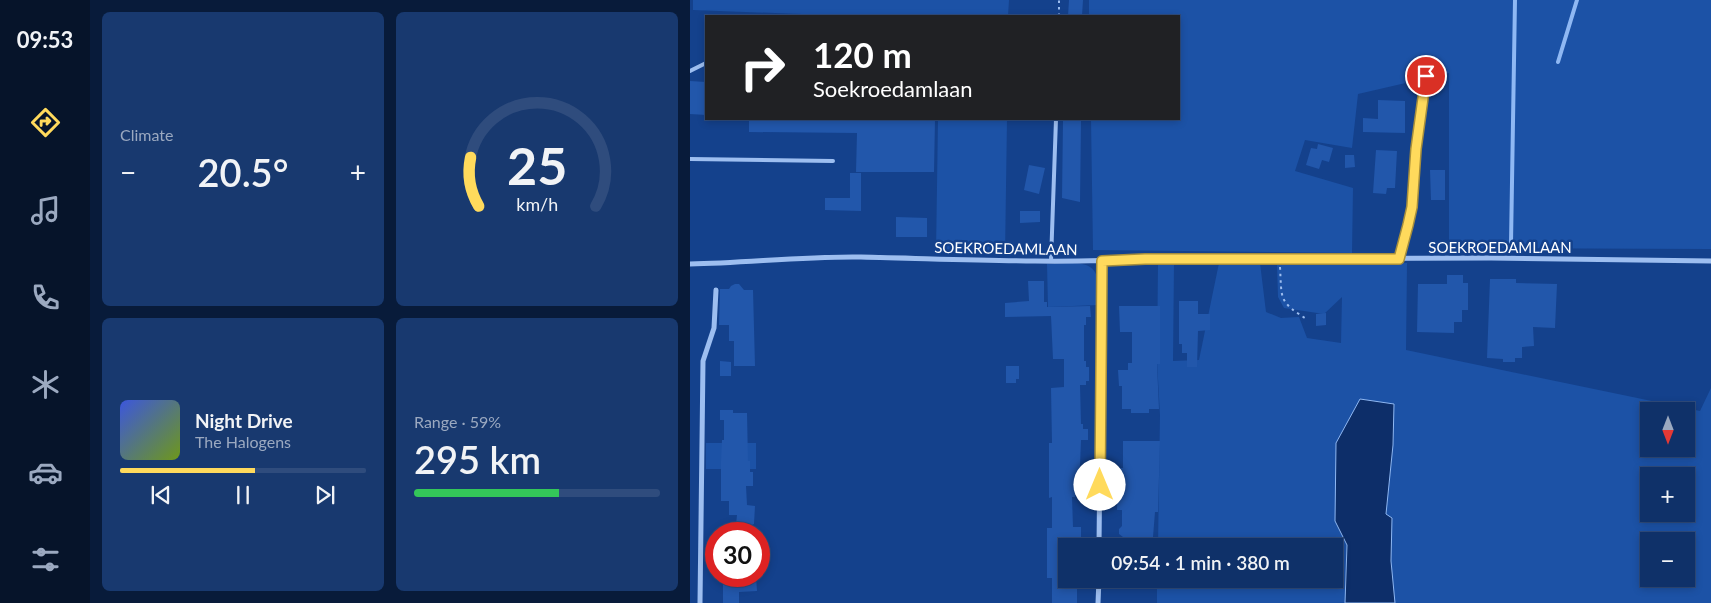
<!DOCTYPE html>
<meta charset="utf-8">
<style>
body{margin:0;font-family:Lato,sans-serif;background:#18396f;color:#f1f3f6;height:100vh;display:flex;flex-direction:column;font-size:19px;white-space:nowrap}
*{box-sizing:border-box;margin:0}
p{font-size:16px;color:#9ba9c0}
.icon{flex:none;width:28px;height:28px;fill:none;stroke:currentColor;stroke-width:2;stroke-linecap:round;stroke-linejoin:round}
.map{position:relative;flex:1;overflow:hidden}
.sheet{display:flex;flex-direction:column;gap:12px;padding:12px;background:#081b3a;width:600px}
.sheet>*{flex:none}
.top-card{position:absolute;left:15px;top:15px;width:475px;height:105px;border-radius:0px;box-shadow:0 2px 8px #0003,0 0 0 1px #2f4c7d;background:#202124;color:#fff;overflow:hidden}
.needle{width:32px;rotate:180deg}
.controls{position:absolute;left:950px;top:402px;display:grid;gap:10px}
.controls a{display:grid;place-items:center;width:55px;height:55px;border-radius:0px;background:#0f3169;box-shadow:0 2px 8px #0003,0 0 0 1px #2f4c7d;font-size:25px}
.speed{position:absolute;left:15px;top:522px;display:flex;gap:10px;font-size:25px;font-weight:700;text-align:center}
.speed>*{display:grid;place-content:center;width:65px;height:65px;border-radius:50%;background:#0f3169;box-shadow:0 2px 8px #0003,0 0 0 1px #2f4c7d;line-height:1}
.speed .limit{border:8px solid #d22;background:#fff;color:#111}
.pin{position:absolute;display:grid;place-items:center;width:42px;height:42px;color:#fff;margin:-21px;border:2px solid #fff;border-radius:50%;box-shadow:0 1px 5px #0007}
.me{position:absolute;width:55px;margin:-28px;rotate:0deg;stroke-linejoin:round;filter:drop-shadow(0 0 4px #0008)}
.turn{display:flex;align-items:center;gap:18px;height:105px;padding:0 25px;font-size:22px}
.turn .icon{width:65px;height:65px;stroke-width:2.5}
.turn b{display:block;font-size:35px;line-height:42px}
.big{font-size:38px;font-weight:600;line-height:1.1}
.sheet .card{flex:1;display:flex;flex-direction:column;justify-content:center;gap:8px;min-width:0;padding:0 18px;border-radius:8px;background:#18396f}
.sheet .dial{align-items:center;gap:0}
.dial svg{height:130px;overflow:visible;fill:none;stroke:#2f4c7d;stroke-width:7;stroke-linecap:round;text-anchor:middle}
.dial text{fill:#f1f3f6;stroke:none}
.song{display:flex;align-items:center;gap:15px}
.cover{width:60px;height:60px;border-radius:8px;background:linear-gradient(135deg,hsl(230 70% 55%),hsl(80 70% 35%))}
.played{height:5px;border-radius:2px;background:linear-gradient(90deg,#ffda5c 55%,#2f4c7d 55%)}
.keys{display:flex;justify-content:space-around;direction:ltr}
.heat{display:flex;justify-content:space-between;align-items:center;font-size:28px;direction:ltr}
.charge{height:8px;border-radius:4px;background:linear-gradient(90deg,#34c759 59%,#2f4c7d 0)}
.sheet .tiles{flex:1;display:grid;gap:12px;grid-template-columns:repeat(2,1fr)}
.trip{position:absolute;left:368px;top:538px;width:285px;height:50px;border-radius:0px;background:#0f3169;box-shadow:0 2px 8px #0003,0 0 0 1px #2f4c7d;font-weight:600;line-height:50px;text-align:center}
main{display:flex;flex:1;min-height:0}
.menu{display:flex;flex-direction:column;width:90px;justify-content:space-around;align-items:center;background:#06142a;color:#9ba9c0}
.menu .icon{width:35px;height:35px}
.menu .on{color:#ffda5c}
.menu b{font-size:22px;color:#f1f3f6}
.map>svg:first-child{display:block}
.green{fill:#1c52a6;fill-rule:evenodd}
.water{fill:#0d2e69;stroke:#8fb8f3}
.lines{fill:none;stroke-linecap:round;stroke-linejoin:round}
.stream{stroke:#8fb8f3;stroke-width:4}
.building{fill:#2257ab}
.path{stroke:#9dbef0;stroke-width:2;stroke-dasharray:2.5 4;stroke-linecap:butt}
.lane{stroke:#9dbef0;stroke-width:4}
.street{stroke:#9dbef0;stroke-width:5}
.route-casing{stroke:#a68e3c;stroke-width:12}
.route{stroke:#ffda5c;stroke-width:9}
.labels{text-anchor:middle;dominant-baseline:central;stroke-width:5;stroke-linejoin:round;paint-order:stroke}
.street-label{font-size:15px;fill:#fff;stroke:#14418c}
</style>
<main>
<nav class="menu">
<b>09:53</b>
<svg class="icon on" aria-label="directions" viewBox="0 0 24 24"><path d="M12 3l9 9-9 9-9-9zM9 14v-3h6M13 9l2 2-2 2"/></svg>
<svg class="icon" aria-label="music" viewBox="0 0 24 24"><path d="M9 18V5l10-2v13"/><circle cx="6" cy="18" r="3"/><circle cx="16" cy="16" r="3"/></svg>
<svg class="icon" aria-label="phone" viewBox="0 0 24 24"><path d="M5 4h4l2 5-3 2q2 4 5 5l2-3 5 2v4C11 20 4 13 5 4z"/></svg>
<svg class="icon" aria-label="climate" viewBox="0 0 24 24"><path d="M12 3v18M4 7l16 10M4 17L20 7"/></svg>
<svg class="icon" aria-label="car" viewBox="0 0 24 24"><path d="M5 17H2v-5l4-1 3-4h7l3 4 3 1v5h-3M9 17h6M6 11h13"/><circle cx="7" cy="17" r="2"/><circle cx="17" cy="17" r="2"/></svg>
<svg class="icon" aria-label="filters" viewBox="0 0 24 24"><path d="M4 7h16M4 17h16"/><circle cx="9" cy="7" r="2"/><circle cx="15" cy="17" r="2"/></svg>
</nav>
<section class="sheet">
<div class="tiles">
<div class="card"><p>Climate</p>
<div class="heat"><a>−</a><b class="big">20.5°</b><a>+</a></div>
</div>
<div class="card dial"><svg viewBox="0 0 100 80">
<path d="M14 69A42 42 0 1 1 86 69"/>
<path d="M14 69A42 42 0 0 1 9 39" stroke="#ffda5c"/>
<text x="50" y="56" font-size="32" font-weight="700">25</text>
<text x="50" y="72" font-size="11">km/h</text>
</svg></div>
<div class="card">
<div class="song"><i class="cover"></i><div><b>Night Drive</b><p>The Halogens</p></div></div>
<div class="played"></div>
<div class="keys"><svg class="icon" aria-label="previous" viewBox="0 0 24 24"><path d="M18 5L8 12l10 7zM5 5v14"/></svg><svg class="icon" aria-label="pause" viewBox="0 0 24 24"><path d="M8 5v14M16 5v14"/></svg><svg class="icon" aria-label="next" viewBox="0 0 24 24"><path d="M6 5l10 7-10 7zM19 5v14"/></svg></div>
</div>
<div class="card"><p>Range · 59%</p><b class="big">295 km</b><div class="charge"></div></div>
</div>
</section>
<div class="map">
<svg width="1021" height="603" viewBox="0 0 1021 603">
<rect width="100%" height="100%" fill="#14418c"/>
<path class="green" d="M3,0H319L318,16H165L3,10Z
M399,0H1021V249L759,248V73L668,94L662,148L615,140L605,171L663,188L662,253L403,250L401,119H489V16H399Z
M248,119H317L315,255L246,253Z
M468,263H484L483,361L509,360L529,263H570L576,312L591,318L609,317L617,338L651,343L652,297L634,314L594,308L588,297L587,264L717,263L716,350L1010,411L1021,388V603H705L696,514L703,446L704,404L670,399L645,521L657,545L655,603H467V579H644V546H468L470,415L467,361ZM959,411H996V449H959ZM959,476H996V514H959ZM959,541H996V579H959Z
M357,264C373,264 404,257 407,278L408,305L358,307Z
M16,443H66V469H16Z"/>
<path class="water" d="M670,399L704,404L703,445L696,514L702,518L701,561L705,603H655L657,545L645,521L646,443Z"/>
<g class="lines">
<path class="stream" d="M868,62L887,0
M821,243L825,0"/>
</g>
<path class="building" d="M379,0H393L392,16H378Z
M0,81L16,82V115L0,114Z
M688,100L715,101V133L673,132V118L688,119Z
M59,119H245L244,172H166L167,133L59,132Z
M373,121H391L390,202L372,198Z
M628,144L643,148L639,162L632,160L629,169L616,165L621,148L627,149Z
M686,150L707,151L705,188H697L696,194L683,193Z
M655,155H664L665,167L655,168Z
M339,165L355,168L349,194L334,190Z
M740,170H755V200H741Z
M160,173H171V211L135,210V198H160Z
M330,211H350V222L330,223Z
M206,217L237,218V237H206Z
M757,275H773V283H778V310H772V322H764V333L727,332L728,284H757Z
M800,279H826V283L867,284L865,328L843,327L844,346L832,347V358H825V362H813V359L797,358Z
M338,281H354V302H357V307L400,306L401,317H396V325H394V361H396V367H399V381H396V385H390L391,424H393V429H398V440H391L389,491H385V497H382L383,527H391V546H376V579H387V603H362V578H357V528H362V497L359,498V443H362L361,388L374,387V359H363L361,316L315,317V303L339,301Z
M45,284H49L54,290H63L65,366H44V341H39V325H29L30,289H39L41,286Z
M489,301H508V314H520V330L508,331L507,367H497V353H492V344H489Z
M429,306H470V364H467L469,409H459V413H441V409H432V386H429L428,370H438V363H442V332H430Z
M636,313V325L626,326V314Z
M30,361L41,362V376H30Z
M316,366H329V379H326V383H316Z
M30,410H43V413H57L58,461H60V472H63V486H56L57,505L65,506L64,524L62,525H46L47,515H39V501H31V461L32,440H34V420H30Z
M433,441H470L468,512H465L463,537H460V546H433V537L429,534V529L432,526V510H427L428,468H433Z
M33,576H66L67,591L49,592V603H33Z
M435,579H464V589H435Z"/>
<g class="lines">
<path class="path" d="M369,16V0
M590,267C592,300 588,301 618,320"/>
<path class="lane" d="M0,71L16,63
M0,159L143,161
M709,259L718,225L722,207L728,129L736,77
M361,261L366,119"/>
<path class="street" d="M0,264C57,263 114,256 171,257C265,259 360,264 455,259L801,258L1021,261
M409,546L412,261
M10,603L13,361L24,328L26,290
M408,603L409,579"/>
</g>
<g class="lines">
<defs>
<path id="route" d="M410,485L412,261L455,259H709L718,225L722,207L726,149L736,76"/>
</defs>
<use href="#route" class="route-casing"/>
<use href="#route" class="route"/>
</g>
<g class="labels">
<g class="street-label">
<text x="810" y="247">SOEKROEDAMLAAN</text>
<text transform="translate(316 248) rotate(1)">SOEKROEDAMLAAN</text>
</g>
</g>
</svg>
<div class="controls">
<a><svg class="needle" viewBox="-14 -14 28 28"><path d="M0-13l5 13h-10z" fill="#e53935"/><path d="M0 13l5-13h-10z" fill="#9ba9c0"/></svg></a>
<a>+</a>
<a>−</a>
</div>
<div class="speed"><div class="limit">30</div></div>
<div class="pin" style="left:736px;top:76px;background:#d93025"><svg class="icon" aria-label="arrive" viewBox="0 0 24 24"><path d="M6 21V4h12l-3 4 3 4H6"/></svg></div>
<svg class="me" style="left:410px;top:485px" viewBox="-20 -20 40 40"><circle r="19" fill="#fff"/><path d="M0-13L10 11 0 6-10 11z" fill="#ffda5c"/></svg>
<div class="trip">09:54 · 1 min · 380 m</div>
<div class="top-card">
<div class="turn"><svg class="icon" aria-label="right" viewBox="0 0 24 24"><path d="M7 20v-9h11M14 6l5 5-5 5"/></svg><div><b>120 m</b>Soekroedamlaan</div></div>
</div>
</div>
</main>
